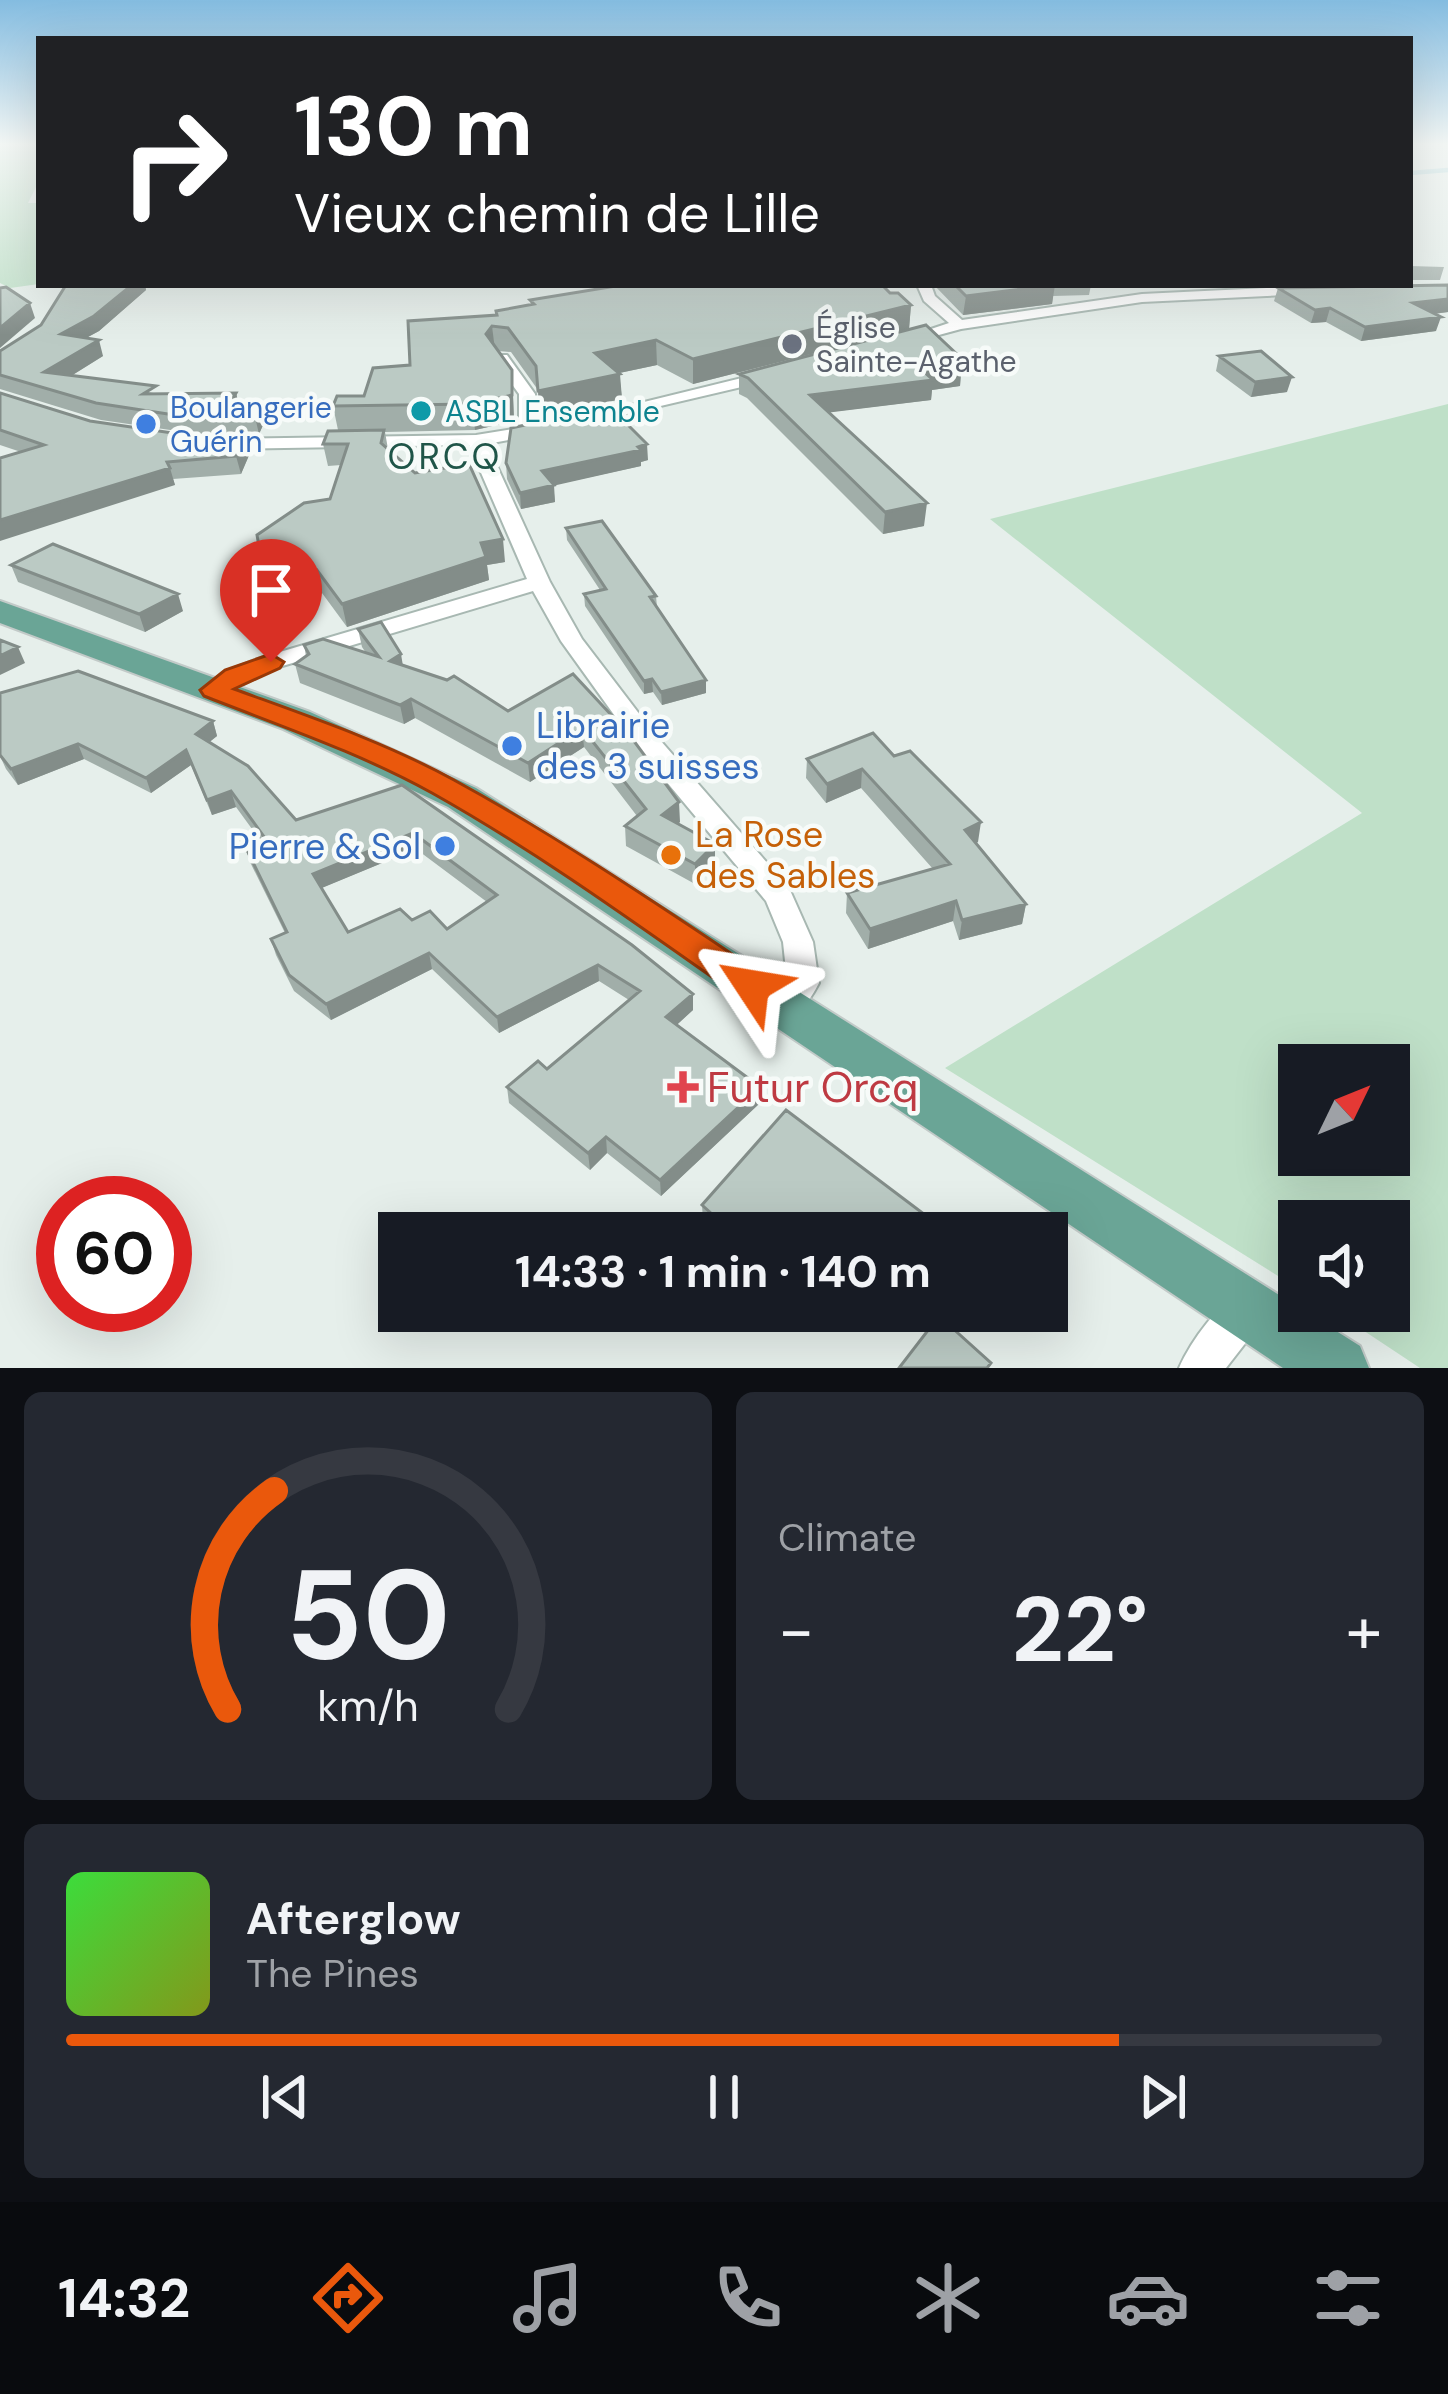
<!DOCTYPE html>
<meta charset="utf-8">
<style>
body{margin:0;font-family:"DM Sans",sans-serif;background:#242831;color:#f1f3f6;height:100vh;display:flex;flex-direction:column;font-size:45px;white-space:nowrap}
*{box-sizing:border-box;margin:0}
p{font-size:39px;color:#9ea1a6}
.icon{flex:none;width:66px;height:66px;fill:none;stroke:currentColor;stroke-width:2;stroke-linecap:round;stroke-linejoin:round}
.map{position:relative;height:1368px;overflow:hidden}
.drawer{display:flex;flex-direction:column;gap:24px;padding:24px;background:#0d0f14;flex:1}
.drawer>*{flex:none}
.top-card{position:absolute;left:36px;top:36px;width:1377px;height:252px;border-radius:0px;box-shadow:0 12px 48px #0002;background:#202124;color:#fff;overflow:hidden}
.needle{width:78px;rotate:47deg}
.tools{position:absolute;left:1278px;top:1044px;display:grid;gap:24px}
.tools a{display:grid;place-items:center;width:132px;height:132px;border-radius:0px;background:#171b24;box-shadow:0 12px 48px #0002;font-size:60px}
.speed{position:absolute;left:36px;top:1176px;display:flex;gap:24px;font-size:60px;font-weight:700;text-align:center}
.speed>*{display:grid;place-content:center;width:156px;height:156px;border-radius:50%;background:#171b24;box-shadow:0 12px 48px #0002;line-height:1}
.speed .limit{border:18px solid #d22;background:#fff;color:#111}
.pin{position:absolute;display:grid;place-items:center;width:102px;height:102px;color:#fff;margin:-123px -51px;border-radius:50% 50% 50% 0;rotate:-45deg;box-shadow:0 0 12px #0007}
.pin .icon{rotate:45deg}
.me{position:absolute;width:132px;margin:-66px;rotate:303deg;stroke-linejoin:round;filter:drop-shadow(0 0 9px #0008)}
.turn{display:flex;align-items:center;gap:42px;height:252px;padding:0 60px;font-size:54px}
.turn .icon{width:156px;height:156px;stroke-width:2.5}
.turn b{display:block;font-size:84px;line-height:102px}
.big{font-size:90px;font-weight:700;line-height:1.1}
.drawer .tile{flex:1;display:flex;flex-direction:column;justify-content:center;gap:18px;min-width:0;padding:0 42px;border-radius:18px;background:#242831}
.drawer .dial{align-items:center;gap:0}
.dial svg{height:312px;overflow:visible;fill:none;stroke:#363941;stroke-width:7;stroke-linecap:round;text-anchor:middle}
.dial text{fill:#f1f3f6;stroke:none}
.song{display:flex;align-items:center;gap:36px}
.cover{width:144px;height:144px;border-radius:18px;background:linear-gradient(135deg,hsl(120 70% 55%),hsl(70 70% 35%))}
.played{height:12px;border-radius:6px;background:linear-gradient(90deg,#ea580c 80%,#363941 80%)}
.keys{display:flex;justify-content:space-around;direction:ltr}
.heat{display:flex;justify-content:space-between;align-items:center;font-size:66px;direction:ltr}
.drawer .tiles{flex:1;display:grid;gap:24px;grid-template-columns:1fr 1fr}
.tile:last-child{grid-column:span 2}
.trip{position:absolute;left:378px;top:1212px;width:690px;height:120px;border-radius:0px;background:#171b24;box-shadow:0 12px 48px #0002;font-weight:700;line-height:120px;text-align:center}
.tabs{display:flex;height:192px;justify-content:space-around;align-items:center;background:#090b0e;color:#9ea1a6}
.tabs .icon{width:84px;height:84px}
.tabs .on{color:#ea580c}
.tabs b{font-size:54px;color:#f1f3f6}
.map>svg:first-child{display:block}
.green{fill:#bfe0c8;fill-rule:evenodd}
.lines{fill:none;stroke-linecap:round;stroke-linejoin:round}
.stream{stroke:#8ec9d4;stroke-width:4.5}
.minor-casing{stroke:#a8b8b2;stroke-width:4}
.primary-casing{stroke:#c2cac8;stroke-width:4}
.minor{fill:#fff;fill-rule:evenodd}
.primary{fill:#6aa596;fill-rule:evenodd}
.wall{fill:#a1aea9;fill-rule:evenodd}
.shaded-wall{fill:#838d89}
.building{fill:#bbcac4;stroke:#838d89;stroke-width:3;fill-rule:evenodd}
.route{fill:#ea580c;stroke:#983908;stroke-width:3}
.worship-dot{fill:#6b7280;stroke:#f7fbf9;stroke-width:4.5}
.culture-dot{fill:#0f9aa8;stroke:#f7fbf9;stroke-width:4.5}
.shop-dot{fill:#3f7fe0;stroke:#f7fbf9;stroke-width:4.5}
.food-dot{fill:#e8710a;stroke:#f7fbf9;stroke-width:4.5}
.health-dot{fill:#e0444e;stroke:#f7fbf9;stroke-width:4.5}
.labels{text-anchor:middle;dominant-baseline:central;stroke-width:9;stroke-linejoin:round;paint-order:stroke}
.far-worship-label{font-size:30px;fill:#5b616d;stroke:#f7fbf9;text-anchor:start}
.far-shop-label{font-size:30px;fill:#366cbe;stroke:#f7fbf9;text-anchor:start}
.far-culture-label{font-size:30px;fill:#0d838f;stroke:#f7fbf9;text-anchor:start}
.far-quarter-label{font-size:36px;letter-spacing:3px;fill:#1f5548;stroke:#f7fbf9}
.shop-label{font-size:36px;fill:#366cbe;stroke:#f7fbf9;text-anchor:start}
.food-label{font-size:36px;fill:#c56008;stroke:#f7fbf9;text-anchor:start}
.near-health-label{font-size:42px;fill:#be3a42;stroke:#f7fbf9;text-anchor:start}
</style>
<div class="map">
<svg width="1448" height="1368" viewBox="0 0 1448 1368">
<rect width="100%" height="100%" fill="#e6efeb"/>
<path class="green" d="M0,144H39V181L28,203H39V284L10,288L0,283Z
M1448,404V1368H1420L1334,1311H1389V1221H1299V1289L945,1068L1362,813L990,519ZM1299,1065H1389V1155H1299Z"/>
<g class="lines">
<path class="stream" d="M1410,173L1448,170"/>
<defs>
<path id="minor" d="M917,285H931L935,296L962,320L1142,294L1307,286L1314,290L1307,294L1142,302L961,329L898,346V340L949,323L924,301Z
M495,355H507L535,394L537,425L551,429L542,434L487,444L550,582L582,639L653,732L789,888L813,942L819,983C809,1002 795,1024 772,1016L767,1007L787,980L783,942L766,901L635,744L561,641L533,591L279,667C257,676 235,690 213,697L201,690L226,671L263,657L527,579L469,445L218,449L209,444L218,439L476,435L519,428V394L493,358Z
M770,371L778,376L776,379L588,423L579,418Z
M1247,1289L1261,1295L1267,1309L1261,1323L1226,1368H1179C1191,1341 1220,1300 1247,1289Z"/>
<path id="primary" d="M0,601L310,712L476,788L1360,1346L1369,1368H1283L448,807L283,729L0,623Z"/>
</defs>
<use href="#minor" class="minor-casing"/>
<use href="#primary" class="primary-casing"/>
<use href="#minor" class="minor"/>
<use href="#primary" class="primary"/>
</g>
<path class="wall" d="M1410,266L1444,267L1440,280H1410Z
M66,285H145L146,290L99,331L86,338L103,356L71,376L158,394L236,393L239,406H260L264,423L259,434H198L101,420L0,389V351L41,325Z
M934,285H1091L1089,295L1053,296L1052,304L963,315Z
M1448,285V312L1434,314L1436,331L1361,341L1326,322L1311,323L1274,301L1278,288Z
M890,293L911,305L909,329L693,384L657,365L619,373L622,399L540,416L538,390L511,352L498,351L512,370L514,421L475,430L385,432L388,449L505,562L487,565L489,580L347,627L322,593L287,620L273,615L267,592L330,499L341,465L328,466L323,444L338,430L333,406L364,396L410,365L496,315L531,305L530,300Z
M1219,356L1287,392L1251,397L1216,371Z
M962,359L960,386L932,390L931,400L829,412L924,526L883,534L747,398L739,394V374Z
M0,393L90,421L250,453L241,474L173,479L175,485L21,452L0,445Z
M648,460L641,462V466L553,485L555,502L521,509L507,479L506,463Z
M566,528L656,596L657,607L706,680V693L662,705L653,692L644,694L585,606L584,594L600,590L567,540Z
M11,565L183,611L145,632L18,582Z
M358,629L403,665L508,711L573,674L680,822L677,824L715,844V864L695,884L626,846L625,826L637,816L584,747L530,782L415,718L404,724L300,683L295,664L306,656L304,645L366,653L362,647Z
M213,721L217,736L209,742L296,820L402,785L693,994V1010L676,1025L760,1103L661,1196L607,1153L590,1170L509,1103L507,1087L547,1069L629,1000L599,981L499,1033L432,969L331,1020L294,991L276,955L271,939L285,933L250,862L245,846L260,840L236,807L212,815L191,765L151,793L84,759L18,785L6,769L0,756ZM416,849L487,902L447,929L412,920L348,932L321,888Z
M873,733L978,842L975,843L1026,904L1022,924L959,940L953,921L868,949L846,913L847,893L933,869L861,788L826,803L806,778L807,759Z
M702,1205L949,1233H715L703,1221Z"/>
<path class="shaded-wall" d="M132,285H145L146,290L99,331L66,349L61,334Z
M1055,285L1052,304L963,315L966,296Z
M1448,299V312L1408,317L1413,303Z
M30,303L35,318L0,348V328Z
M911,305L909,329L693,384V359Z
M1330,308L1326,322L1311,323L1315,310Z
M1441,317L1436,331L1361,341L1365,327Z
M492,326L495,350L486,334Z
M99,340L103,356L50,389L44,372Z
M656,340L657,365L596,378L595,353Z
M962,359L960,386L932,390L931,400L809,415L810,395Z
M512,370L514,421L475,430L472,404Z
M620,374L622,399L540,416L538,391Z
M1292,377L1287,392L1251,397L1255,382Z
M236,393L240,409L229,405Z
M260,406L264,423L259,434L255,417Z
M246,436L250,453L241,474L236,456Z
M647,444L648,460L641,462V466L548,487L554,485L555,502L521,509L520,493L542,471Z
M170,468L175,485L0,541V520Z
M927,503L924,526L883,534L885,512Z
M503,539L505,562L487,565L489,580L347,627L342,604L481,543Z
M317,570L322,593L287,620L281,597Z
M178,594L183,611L145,632L139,614Z
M18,647L25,663L0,675V656Z
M401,654L404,672L390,661Z
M652,679L653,692L644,694V681Z
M706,680V693L662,705L661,692Z
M411,699L415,718L404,724L400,705Z
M213,721L217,736L201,749L196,734Z
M582,728L584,747L530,782L528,763Z
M78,744L84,759L18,785L11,769Z
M186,750L191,765L151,793L146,778Z
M862,769L861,788L826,803L827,784Z
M231,791L236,807L212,815L207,800Z
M679,802L680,822L663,835L662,815Z
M981,822L978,842L962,850L965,830Z
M413,833L416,849L317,890L313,874Z
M715,844V864L695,884V864Z
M956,901L953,921L868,949L870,929Z
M1026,904L1022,924L959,940L962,920Z
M429,953L432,969L331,1020L326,1004Z
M598,965L599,981L499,1033L497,1017Z
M693,994V1010L667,1034L666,1017Z
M760,1087V1103L661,1196L660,1180Z
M606,1137L607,1153L590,1170L588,1153Z"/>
<path class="building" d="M66,285H132L94,316L61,334L99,340L44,372L156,386L143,394L236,393L229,405L260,406L255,417L194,418L96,403L0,375V351L41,325Z
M622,285H882L890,293H898L911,305L693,359L656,340L595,353L620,374L538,391L536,366L508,328L492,326L486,334L512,370V395L472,404L333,406L337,396H364L373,368L410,365L408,321L497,315L496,311L534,304L530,300Z
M955,285H1053L966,296Z
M1448,285V299L1413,303L1441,317L1365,327L1330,308L1315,310L1278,288Z
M6,287L30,303L0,328V288Z
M926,325L962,359L954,361L962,367L923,371L933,380L810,395L927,503L885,512L748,378L739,374Z
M1261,351L1292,377L1255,382L1219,356Z
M0,393L90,421L193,436H246L236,456L167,462L170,468L0,520V458L44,445L0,430Z
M610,407L647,444L638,447L641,450L542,471L554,485L520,493L506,463L511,428Z
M384,430L381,443L415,473L469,464L503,539L481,543L486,557L342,604L317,570L281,597L267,592L257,535L304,503L330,499L348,444H323L328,431Z
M602,521L656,596L650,597L706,680L661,692L652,679L644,681L584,594L606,589L566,528Z
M53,544L178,594L139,614L11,565Z
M381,622L401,654L390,661L447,680L454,676L508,711L573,674L628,733L679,802L662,815L715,844L695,864L625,826L646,809L582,728L528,763L411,699L400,705L295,664L309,654L304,645L323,639L379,657L358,629Z
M0,640L18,647L0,656Z
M78,671L213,721L196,734L248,766L296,820L402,785L632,945L693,994L666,1017L760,1087L660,1180L606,1137L588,1153L507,1087L538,1061L547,1069L640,991L598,965L497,1017L429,953L326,1004L289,975L271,939L287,932L245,846L265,838L231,791L207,800L186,750L146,778L78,744L11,769L0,755V693ZM413,833L497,895L447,929L430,911L412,920L400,909L348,932L313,874Z
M873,733L894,756L910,751L981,822L965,830L1026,904L962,920L956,901L870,929L847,893L950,864L862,769L827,784L807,759Z
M786,1110L949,1233H773L769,1230L766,1233H733L702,1205Z
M939,1316L991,1363L987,1368H899Z"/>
<linearGradient id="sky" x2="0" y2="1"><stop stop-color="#84bce0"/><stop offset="0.43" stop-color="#f4f8f6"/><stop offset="1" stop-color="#f4f8f6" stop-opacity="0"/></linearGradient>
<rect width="1448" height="335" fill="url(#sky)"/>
<path class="route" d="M271,654L284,662L280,668L234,689C308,716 385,742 454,780C562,839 663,908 765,976L770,986L765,996L752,1000L739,996C639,926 539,853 432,793C360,753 280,726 204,696L200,690L225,670Z"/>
<circle class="worship-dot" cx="792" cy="344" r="12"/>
<circle class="culture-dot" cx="421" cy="411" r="12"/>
<g class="shop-dot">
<circle cx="146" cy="424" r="12"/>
<circle cx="512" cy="746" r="12"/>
<circle cx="445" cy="846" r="12"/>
</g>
<circle class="food-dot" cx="671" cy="855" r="12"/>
<path class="health-dot" d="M677 1069h12v12h12v12h-12v12h-12v-12h-12v-12h12z"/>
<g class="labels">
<g class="far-worship-label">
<text x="816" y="327">Église<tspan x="816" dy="34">Sainte-Agathe</tspan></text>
</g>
<g class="far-shop-label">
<text x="170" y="407">Boulangerie<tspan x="170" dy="34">Guérin</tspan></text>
</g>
<g class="far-culture-label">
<text x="445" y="411">ASBL Ensemble</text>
</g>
<g class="far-quarter-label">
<text x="445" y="456">ORCQ</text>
</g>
<g class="shop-label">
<text x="536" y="725">Librairie<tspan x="536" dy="41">des 3 suisses</tspan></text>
<text x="421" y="846" text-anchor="end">Pierre &amp; Sol</text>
</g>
<g class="food-label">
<text x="695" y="834">La Rose<tspan x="695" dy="41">des Sables</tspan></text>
</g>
<g class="near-health-label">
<text x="707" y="1087">Futur Orcq</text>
</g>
</g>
</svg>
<div class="tools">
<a><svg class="needle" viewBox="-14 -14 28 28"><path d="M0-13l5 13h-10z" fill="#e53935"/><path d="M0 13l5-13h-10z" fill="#9ea1a6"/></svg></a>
<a><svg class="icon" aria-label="sound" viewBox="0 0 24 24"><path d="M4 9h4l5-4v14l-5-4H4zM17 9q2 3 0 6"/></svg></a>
</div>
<div class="speed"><div class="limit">60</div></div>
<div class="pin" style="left:271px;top:662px;background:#d93025"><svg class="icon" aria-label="arrive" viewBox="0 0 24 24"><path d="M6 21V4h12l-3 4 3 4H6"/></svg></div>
<svg class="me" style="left:752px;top:986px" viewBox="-20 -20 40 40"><path d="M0-17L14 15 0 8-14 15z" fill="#ea580c" stroke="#fff" stroke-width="4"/></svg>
<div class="trip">14:33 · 1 min · 140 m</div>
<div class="top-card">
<div class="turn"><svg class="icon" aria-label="right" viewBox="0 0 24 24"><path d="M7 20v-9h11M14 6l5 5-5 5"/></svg><div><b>130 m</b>Vieux chemin de Lille</div></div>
</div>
</div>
<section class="drawer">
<div class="tiles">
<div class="tile dial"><svg viewBox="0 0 100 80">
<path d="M14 69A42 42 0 1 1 86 69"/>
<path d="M14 69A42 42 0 0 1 26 13" stroke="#ea580c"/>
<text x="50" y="56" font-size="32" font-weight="700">50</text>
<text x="50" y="72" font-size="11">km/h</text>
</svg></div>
<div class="tile"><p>Climate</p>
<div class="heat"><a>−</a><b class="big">22°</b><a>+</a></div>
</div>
<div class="tile">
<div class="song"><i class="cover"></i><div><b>Afterglow</b><p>The Pines</p></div></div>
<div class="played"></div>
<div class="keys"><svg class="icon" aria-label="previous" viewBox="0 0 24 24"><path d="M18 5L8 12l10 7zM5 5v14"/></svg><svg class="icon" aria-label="pause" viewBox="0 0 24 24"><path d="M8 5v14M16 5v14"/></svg><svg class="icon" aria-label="next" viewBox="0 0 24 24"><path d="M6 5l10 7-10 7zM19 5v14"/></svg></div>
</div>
</div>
</section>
<nav class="tabs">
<b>14:32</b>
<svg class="icon on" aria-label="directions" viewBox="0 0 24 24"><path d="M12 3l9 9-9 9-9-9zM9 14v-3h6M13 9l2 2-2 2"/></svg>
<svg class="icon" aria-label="music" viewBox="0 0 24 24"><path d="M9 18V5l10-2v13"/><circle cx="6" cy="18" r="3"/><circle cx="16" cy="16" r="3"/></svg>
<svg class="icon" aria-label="phone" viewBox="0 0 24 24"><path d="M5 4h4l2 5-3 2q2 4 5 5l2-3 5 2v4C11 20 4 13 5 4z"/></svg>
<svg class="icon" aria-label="climate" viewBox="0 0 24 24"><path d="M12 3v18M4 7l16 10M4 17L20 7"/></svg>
<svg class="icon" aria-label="car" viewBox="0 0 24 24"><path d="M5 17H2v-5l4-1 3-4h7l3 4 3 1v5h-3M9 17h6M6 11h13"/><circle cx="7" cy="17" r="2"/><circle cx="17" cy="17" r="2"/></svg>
<svg class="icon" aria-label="filters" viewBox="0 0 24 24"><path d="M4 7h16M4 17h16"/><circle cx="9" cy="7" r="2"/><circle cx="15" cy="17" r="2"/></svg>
</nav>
